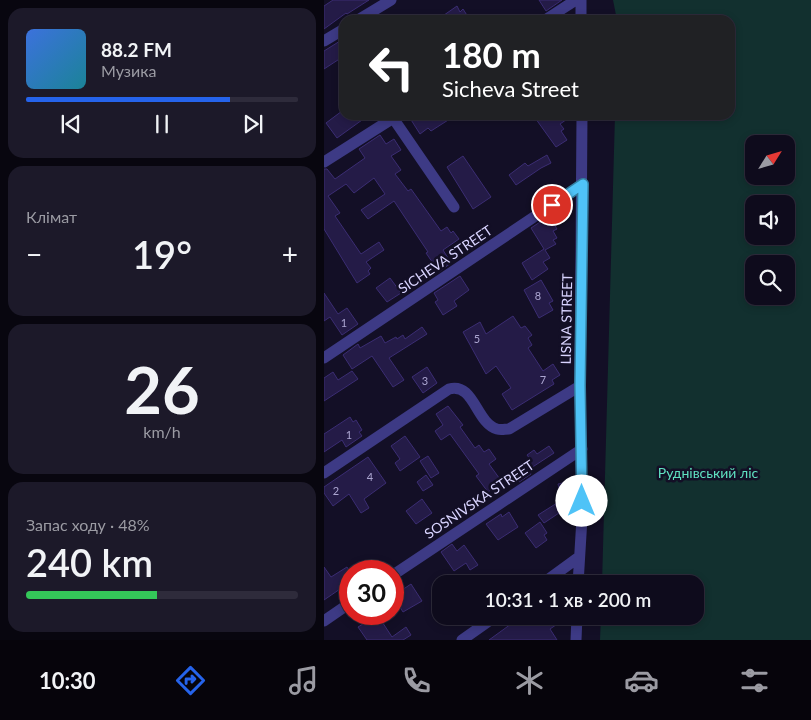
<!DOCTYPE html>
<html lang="uk">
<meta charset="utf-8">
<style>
body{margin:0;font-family:Lato,sans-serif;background:#1c1929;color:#f1f3f6;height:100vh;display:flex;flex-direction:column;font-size:19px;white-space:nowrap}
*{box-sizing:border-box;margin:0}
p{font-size:16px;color:#9b9ba3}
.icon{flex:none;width:28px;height:28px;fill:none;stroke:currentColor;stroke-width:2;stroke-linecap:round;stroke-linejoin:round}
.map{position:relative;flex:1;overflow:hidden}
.drawer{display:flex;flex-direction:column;gap:8px;padding:8px;background:#08060f;width:324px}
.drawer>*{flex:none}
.guide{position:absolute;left:15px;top:15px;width:396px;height:105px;border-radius:15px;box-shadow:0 2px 8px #0003,0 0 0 1px #2e2b3b;background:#202124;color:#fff;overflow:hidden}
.needle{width:32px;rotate:53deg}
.controls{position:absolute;left:421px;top:135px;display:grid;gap:10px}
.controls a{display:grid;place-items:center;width:50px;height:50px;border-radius:10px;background:#0e0b1c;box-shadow:0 2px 8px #0003,0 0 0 1px #2e2b3b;font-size:25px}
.speed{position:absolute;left:15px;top:560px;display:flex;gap:10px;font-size:25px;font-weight:700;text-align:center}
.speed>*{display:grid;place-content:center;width:65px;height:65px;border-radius:50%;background:#0e0b1c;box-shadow:0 2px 8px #0003,0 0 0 1px #2e2b3b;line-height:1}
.speed .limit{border:8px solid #d22;background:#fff;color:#111}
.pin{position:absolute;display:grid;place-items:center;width:42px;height:42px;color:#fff;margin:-21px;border:2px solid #fff;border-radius:50%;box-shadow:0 1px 5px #0007}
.me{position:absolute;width:55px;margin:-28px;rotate:0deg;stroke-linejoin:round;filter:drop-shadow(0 0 4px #0008)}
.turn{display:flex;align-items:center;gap:18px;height:105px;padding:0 20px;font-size:22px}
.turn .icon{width:65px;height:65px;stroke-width:2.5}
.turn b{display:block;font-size:35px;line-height:42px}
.big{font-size:38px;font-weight:600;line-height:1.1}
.drawer .tile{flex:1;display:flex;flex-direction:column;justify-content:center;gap:8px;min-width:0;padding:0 18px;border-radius:15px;background:#1c1929}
.drawer .dial{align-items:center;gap:0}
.dial b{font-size:65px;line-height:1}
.song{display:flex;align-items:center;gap:15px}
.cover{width:60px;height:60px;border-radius:8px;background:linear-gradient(135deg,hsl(220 70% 55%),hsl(190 70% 35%))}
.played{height:5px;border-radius:2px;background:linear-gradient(90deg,#2563eb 75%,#2e2b3b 75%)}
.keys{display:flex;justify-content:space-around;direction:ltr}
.heat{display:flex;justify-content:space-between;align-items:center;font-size:28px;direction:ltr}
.charge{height:8px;border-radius:4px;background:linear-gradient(90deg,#34c759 48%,#2e2b3b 0)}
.trip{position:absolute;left:108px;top:575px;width:272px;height:50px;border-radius:15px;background:#0e0b1c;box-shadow:0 2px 8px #0003,0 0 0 1px #2e2b3b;font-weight:600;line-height:50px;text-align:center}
.tab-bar{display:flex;height:80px;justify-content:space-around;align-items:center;background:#06040b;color:#9b9ba3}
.tab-bar .icon{width:35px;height:35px}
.tab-bar .current{color:#2563eb}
.tab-bar b{font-size:22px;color:#f1f3f6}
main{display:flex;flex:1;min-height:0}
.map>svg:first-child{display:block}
.green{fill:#12302f;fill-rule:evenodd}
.building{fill:#241b47;stroke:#3b2d73}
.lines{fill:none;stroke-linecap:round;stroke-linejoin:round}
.minor{stroke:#3d3a85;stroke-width:11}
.route-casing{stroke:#337fa1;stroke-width:12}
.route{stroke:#4fc3f7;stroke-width:9}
.labels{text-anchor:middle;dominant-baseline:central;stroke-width:5;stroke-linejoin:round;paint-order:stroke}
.number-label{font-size:11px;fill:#aca6d1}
.street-label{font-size:14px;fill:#d9d4ff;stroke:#130f26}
.park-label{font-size:14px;fill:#5fe0c0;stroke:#130f26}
</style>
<main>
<section class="drawer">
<div class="tile">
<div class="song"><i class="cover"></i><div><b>88.2 FM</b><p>Музика</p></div></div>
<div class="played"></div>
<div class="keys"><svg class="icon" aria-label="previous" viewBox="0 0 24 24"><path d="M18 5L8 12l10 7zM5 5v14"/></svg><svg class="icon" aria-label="pause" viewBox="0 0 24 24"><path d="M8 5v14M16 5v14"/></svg><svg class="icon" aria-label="next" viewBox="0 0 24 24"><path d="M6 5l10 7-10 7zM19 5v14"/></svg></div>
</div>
<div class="tile"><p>Клімат</p>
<div class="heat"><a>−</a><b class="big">19°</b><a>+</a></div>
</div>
<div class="tile dial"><b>26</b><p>km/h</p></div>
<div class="tile"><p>Запас ходу · 48%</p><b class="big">240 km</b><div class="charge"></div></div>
</section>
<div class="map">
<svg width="488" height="640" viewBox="0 0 488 640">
<rect width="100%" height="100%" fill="#130f26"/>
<path class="green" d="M289,0H487V640H276L277,616H371V584H278L291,115H406V20H293ZM430,144H462V176H430ZM430,204H462V236H430ZM430,264H462V296H430Z"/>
<path class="building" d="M9,0H45L23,14L22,13L0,29V6Z
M215,0H238L222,11Z
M133,6L136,12L139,9L146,20H113Z
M16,41L20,48V56L0,69V51Z
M18,111L20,115H45L13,138L2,123Z
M84,115H132L107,131L104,128L96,134Z
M209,115H249L236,124L240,129L237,131L243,140L232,147Z
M56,135L62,144L70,139L77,150L67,156L77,170L71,174L84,191L87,189L117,231L123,227L127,233L129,231L135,239L119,250L127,263L115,272L102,253L104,252L70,201L44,219L37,210L61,194L50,178L30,193L22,184L4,196L16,213L11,216L37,254L55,242L60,250L42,262L47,268L44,271L46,274L33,283L0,229V169H3L11,179L41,158L35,149Z
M223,155L227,163L217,168L192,185L185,175L201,163L204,166Z
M139,156L167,197L149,209L123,167Z
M225,216L233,229L229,231L233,238L229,240L232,244L221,250L226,258L219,262L224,269L208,280L198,263L220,249L207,228Z
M136,276L145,290L130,301L133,306L119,315L111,302L114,300L110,293Z
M66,278L77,293L63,302L52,288Z
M217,280L229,301L225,303L229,310L215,318L200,290Z
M0,293L14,314L23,308L34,324L18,335L6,317L0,321Z
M189,316L197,328L201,326L208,335L204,338L208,345L204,348L219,371L229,364L236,375L228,380L230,384L188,410L178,394L187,388L172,366L162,374L139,332L156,322L162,334Z
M98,327L103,334L65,358L80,380L69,387L48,356L28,369L19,355L34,344L36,348L57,336L61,343L72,337L73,339L79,335L81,339Z
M103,367L113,383L99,393L88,377Z
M28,371L34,379L0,401V378L9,372L14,380Z
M124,406L139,425L136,427L151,448L155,445L160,452L165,449L172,459L165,464L178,482L164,492L152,476L155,474L126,434L117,440L111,431L119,425L112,414Z
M26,417L29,422L32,420L38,430L35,432L38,436L22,447L18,440L0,452V434Z
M81,436L96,457L76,471L71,463L76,459L67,446Z
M225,446L230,453L204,470L207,474L195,482L188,470L206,459L203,455L210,450L213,454Z
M104,456L115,473L107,478L96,461Z
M44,457L62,483L40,499L45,508L37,513L25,494L9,506L0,493V487Z
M102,475L109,485L99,491L93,482Z
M243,482L247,498L238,500L234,484Z
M98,499L108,513L92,524L82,511Z
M233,503L238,511L220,523L214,515Z
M185,512L194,527L174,540L162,524L177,514L178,517Z
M216,522L223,533L220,535L223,540L212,548L201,533Z
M128,544L133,551L140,545L154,565L146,570L142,563L130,571L117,552Z
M0,567L7,577L23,567L26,572V596L19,587L0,600Z
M87,584L98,601L79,612L69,596Z
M39,614H53L68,637L82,627L87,635L79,640H43L34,627L44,621Z
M198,616H245L226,629L233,640H165Z"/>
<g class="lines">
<path class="minor" d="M257,0V20
M34,20L67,0
M221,20L252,0
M0,41L20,29
M69,118L130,207
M0,162L74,115
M0,358L259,184
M0,473L125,389C150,382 152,423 173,429C177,430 181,429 185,429L256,386
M69,575L258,449
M218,584L255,557
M254,584L258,518L256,386L258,115
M0,621L26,603
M138,640L172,616
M252,640L253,616"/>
</g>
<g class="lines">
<defs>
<path id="route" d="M228,205L259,184L256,386L258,501"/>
</defs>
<use href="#route" class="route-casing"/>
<use href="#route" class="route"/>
</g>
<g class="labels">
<g class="number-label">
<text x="214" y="295">8</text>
<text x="20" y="322">1</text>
<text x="153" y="338">5</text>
<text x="219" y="379">7</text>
<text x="101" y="380">3</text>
<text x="25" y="434">1</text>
<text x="46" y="476">4</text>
<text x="12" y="490">2</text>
</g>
<g class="street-label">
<text transform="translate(121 259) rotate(-34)">SICHEVA STREET</text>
<text transform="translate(242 319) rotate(-89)">LISNA STREET</text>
<text transform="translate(155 499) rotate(-34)">SOSNIVSKA STREET</text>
</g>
<g class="park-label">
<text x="384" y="472">Руднівський ліс</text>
</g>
</g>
</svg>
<div class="controls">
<a><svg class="needle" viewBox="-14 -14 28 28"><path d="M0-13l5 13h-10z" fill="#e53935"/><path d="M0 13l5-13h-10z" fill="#9b9ba3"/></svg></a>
<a><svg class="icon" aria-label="sound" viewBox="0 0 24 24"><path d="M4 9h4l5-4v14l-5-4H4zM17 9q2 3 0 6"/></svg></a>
<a><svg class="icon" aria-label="search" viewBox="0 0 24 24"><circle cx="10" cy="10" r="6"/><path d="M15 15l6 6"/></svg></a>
</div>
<div class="speed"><div class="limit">30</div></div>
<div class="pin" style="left:228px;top:205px;background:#d93025"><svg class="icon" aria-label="arrive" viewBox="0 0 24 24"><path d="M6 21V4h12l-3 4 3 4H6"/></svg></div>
<svg class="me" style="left:258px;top:501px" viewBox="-20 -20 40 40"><circle r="19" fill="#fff"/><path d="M0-13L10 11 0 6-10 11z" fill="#4fc3f7"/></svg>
<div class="trip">10:31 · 1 хв · 200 m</div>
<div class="guide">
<div class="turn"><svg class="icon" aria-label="left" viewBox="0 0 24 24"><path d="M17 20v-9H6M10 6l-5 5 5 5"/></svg><div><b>180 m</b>Sicheva Street</div></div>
</div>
</div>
</main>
<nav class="tab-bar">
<b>10:30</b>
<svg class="icon current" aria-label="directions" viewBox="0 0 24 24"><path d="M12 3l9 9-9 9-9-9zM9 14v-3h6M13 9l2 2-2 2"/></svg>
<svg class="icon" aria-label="music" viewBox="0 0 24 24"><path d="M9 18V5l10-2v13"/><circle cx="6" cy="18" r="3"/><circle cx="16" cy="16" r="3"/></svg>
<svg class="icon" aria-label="phone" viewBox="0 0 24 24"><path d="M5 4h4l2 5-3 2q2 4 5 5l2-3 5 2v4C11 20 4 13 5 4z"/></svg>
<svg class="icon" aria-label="climate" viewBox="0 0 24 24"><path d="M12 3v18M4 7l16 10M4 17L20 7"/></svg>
<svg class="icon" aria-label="car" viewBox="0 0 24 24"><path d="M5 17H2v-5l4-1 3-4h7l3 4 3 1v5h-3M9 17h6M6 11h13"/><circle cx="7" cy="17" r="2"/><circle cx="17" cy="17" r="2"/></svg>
<svg class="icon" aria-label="filters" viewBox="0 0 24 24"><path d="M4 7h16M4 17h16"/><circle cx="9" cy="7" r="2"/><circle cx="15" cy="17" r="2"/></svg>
</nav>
